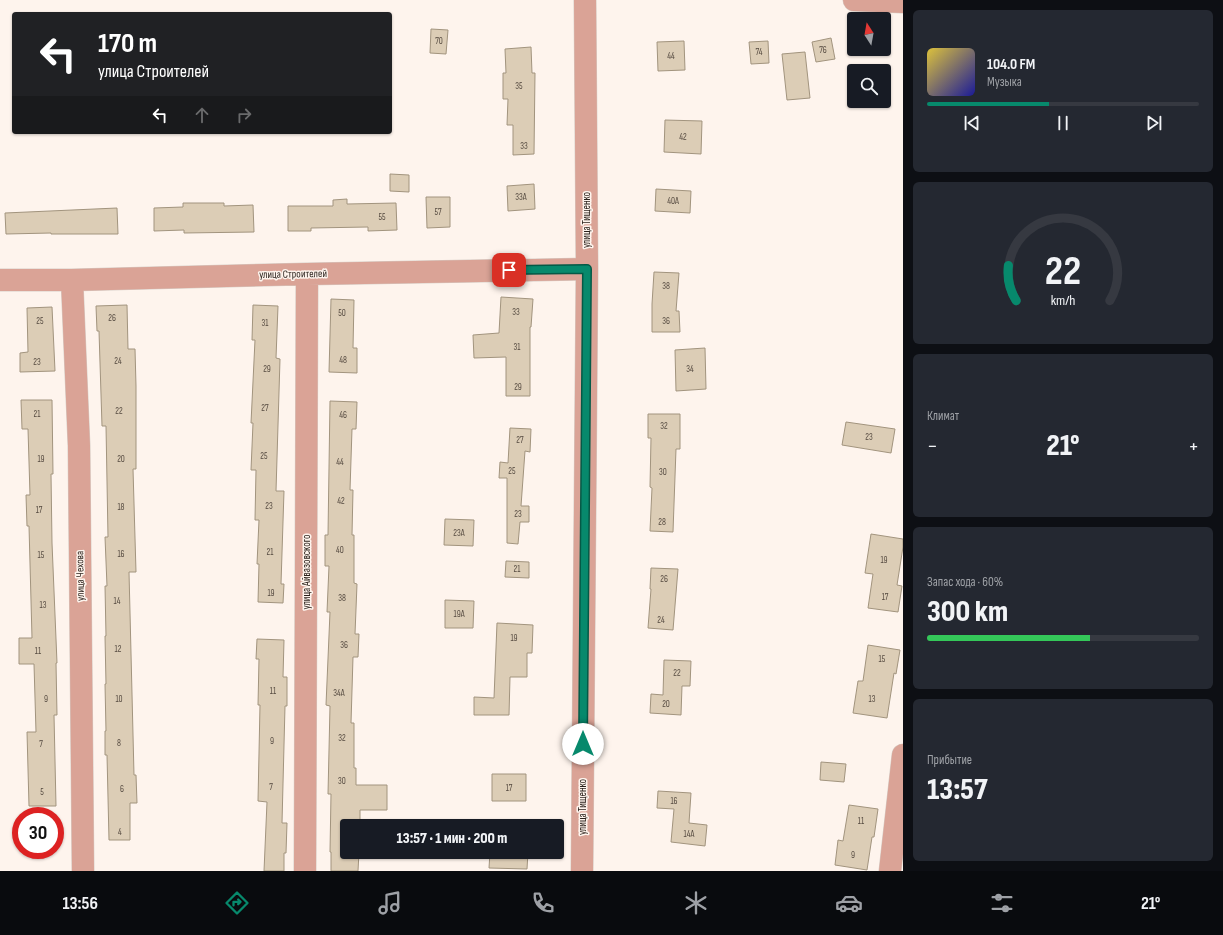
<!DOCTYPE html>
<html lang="ru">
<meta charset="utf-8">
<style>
body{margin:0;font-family:"Sofia Sans Condensed",sans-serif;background:#242831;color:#f1f3f6;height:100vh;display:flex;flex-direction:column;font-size:15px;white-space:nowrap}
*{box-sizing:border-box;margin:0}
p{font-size:13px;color:#9ea1a6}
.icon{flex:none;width:22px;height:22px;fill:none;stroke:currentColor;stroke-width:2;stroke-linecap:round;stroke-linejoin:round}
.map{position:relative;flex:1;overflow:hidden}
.details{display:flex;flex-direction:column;gap:10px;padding:10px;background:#0d0f14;width:320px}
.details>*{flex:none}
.hud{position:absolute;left:12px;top:12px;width:380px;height:122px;border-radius:4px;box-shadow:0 1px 3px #0004;background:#202124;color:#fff;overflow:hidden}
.needle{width:26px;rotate:349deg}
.fabs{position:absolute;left:847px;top:12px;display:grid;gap:8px}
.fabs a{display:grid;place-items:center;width:44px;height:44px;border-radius:4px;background:#171b24;box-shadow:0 1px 3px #0004;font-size:20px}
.speed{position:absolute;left:12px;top:807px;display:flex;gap:8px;font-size:20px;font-weight:700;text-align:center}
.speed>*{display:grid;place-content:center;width:52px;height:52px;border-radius:50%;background:#171b24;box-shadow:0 1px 3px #0004;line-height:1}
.speed .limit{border:6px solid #d22;background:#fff;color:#111}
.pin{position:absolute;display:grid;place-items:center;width:34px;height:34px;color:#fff;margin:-17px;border-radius:8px;box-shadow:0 2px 6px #0006}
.me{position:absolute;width:44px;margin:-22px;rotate:0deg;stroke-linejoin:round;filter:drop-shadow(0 0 3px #0008)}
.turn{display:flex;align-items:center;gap:14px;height:84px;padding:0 20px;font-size:18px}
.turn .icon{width:52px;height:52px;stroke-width:2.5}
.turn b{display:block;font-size:28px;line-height:34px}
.lanes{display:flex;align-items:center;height:38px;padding:0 20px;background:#0003;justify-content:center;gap:20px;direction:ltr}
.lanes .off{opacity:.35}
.big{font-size:30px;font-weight:800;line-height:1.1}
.details .tile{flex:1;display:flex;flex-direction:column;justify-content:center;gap:6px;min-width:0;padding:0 14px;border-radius:6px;background:#242831}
.details .dial{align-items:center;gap:0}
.dial svg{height:104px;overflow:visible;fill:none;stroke:#363941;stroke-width:7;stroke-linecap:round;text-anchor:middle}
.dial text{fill:#f1f3f6;stroke:none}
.song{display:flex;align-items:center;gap:12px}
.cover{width:48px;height:48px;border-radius:6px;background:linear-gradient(135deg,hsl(50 70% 55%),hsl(240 70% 35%))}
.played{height:4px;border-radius:2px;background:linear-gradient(90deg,#07896c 45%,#363941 45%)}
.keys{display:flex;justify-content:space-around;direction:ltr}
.heat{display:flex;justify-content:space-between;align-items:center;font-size:22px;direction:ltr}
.charge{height:6px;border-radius:3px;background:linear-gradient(90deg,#34c759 60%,#363941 0)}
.trip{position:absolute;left:340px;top:819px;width:224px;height:40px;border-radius:4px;background:#171b24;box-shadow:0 1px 3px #0004;font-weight:800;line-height:40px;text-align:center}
.menu{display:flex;height:64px;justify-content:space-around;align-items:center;background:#090b0e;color:#9ea1a6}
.menu .icon{width:28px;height:28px}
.menu .on{color:#07896c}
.menu b{font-size:18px;color:#f1f3f6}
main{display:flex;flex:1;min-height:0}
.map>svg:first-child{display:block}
.building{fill:#dccdb6;stroke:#a2947e}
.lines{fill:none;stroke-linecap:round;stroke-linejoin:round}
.street-casing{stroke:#d7cec7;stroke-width:23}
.street{stroke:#daa396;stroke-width:22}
.route-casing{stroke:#055946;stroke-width:10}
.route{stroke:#07896c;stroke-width:7}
.labels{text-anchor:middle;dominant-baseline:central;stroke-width:3;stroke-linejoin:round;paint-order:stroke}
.number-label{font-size:9px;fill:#554a40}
.street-label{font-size:11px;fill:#281f19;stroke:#fef4ed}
</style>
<main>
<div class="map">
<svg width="903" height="871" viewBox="0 0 903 871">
<rect width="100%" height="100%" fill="#fef4ed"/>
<path class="building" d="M431,29L448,30L446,54L430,53Z
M831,38L835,59L816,62L812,42Z
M684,41L685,70L658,71L657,42Z
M768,41L769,63L751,64L749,42Z
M531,47L532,73H535L534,154L513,155V125H507L508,99H503V73H506L505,49Z
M805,52L810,98L787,100L782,54Z
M665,120L702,121L701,154L664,152Z
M390,174L409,175V192L390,191Z
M534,184L535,209L508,211L507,186Z
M656,189L691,191L690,213L655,211Z
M426,197H450V227L427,228Z
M347,199V204L396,203L397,230L368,231V227L311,228V231H288V206H333V200Z
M183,203H224V206L253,205L254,232L184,233V230L154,231V208L183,207Z
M117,208L118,234H51V233L6,234L5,213Z
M654,272L679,273L676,311H679L680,332H652V304Z
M501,297L533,299L531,327H530V396H506V357L474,358L473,335L499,333Z
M331,299L354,300L353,348H357V373L329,372Z
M127,305L128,349H135L136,386V469H133L136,572H129L134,775H136L137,803H130V840H109L107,755H105V731H106L105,684H106L105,636H106L105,586H107L105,537H108L106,426H102L99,331H97L96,306Z
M253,305L278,306L276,358L280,359L276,491H284L281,584H284L283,603L258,602L259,564H257L259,520H255L256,470H251L253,423H251L255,340H252Z
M52,307L55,371L20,372V353L28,352L27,308Z
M705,348L706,389L676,391L675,350Z
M21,400H52L53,474H51L52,543L57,663H56L57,715H54L56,806H29L27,732H36L34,664H19V638H32L29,526H27L26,495H30L28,429H22Z
M330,401L357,402L356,429H352L350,490H353L352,535H354V583L357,584L355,634H359L358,657H353L351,723H354V768H356V785H387V810H360V826H347V852H359L358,871H331V852H330L331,794H328L330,706L326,705L330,612H327L329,566H325V535H328Z
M648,414H680V449H676L673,532L650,531L652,488L650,487L651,438H648Z
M846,422L895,429L891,453L842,445Z
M510,428L531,429L530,452L525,451L521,506H529V522H520L518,544L507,543V478H499L500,462L508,463Z
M445,519L474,520L473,546L444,545Z
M871,534L903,539V547L897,585L902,586L898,612L868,608L873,574L865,573Z
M506,561L529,562V578L505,577Z
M651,568L678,569L673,630L648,628L651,589H650Z
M445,600L474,601L473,628H445Z
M497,623L533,625L532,653H527V677H510L509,715H474V697L494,698Z
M257,639L284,640L283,677H287V706H285L282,823H287L286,853H284V871H264L267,802L258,801L260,705H258L259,659H256Z
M868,645L900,650L896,674L894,673L887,718L853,713L858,681H863Z
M664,660L691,661L690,686H682L681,715L650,713L651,694L663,695Z
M821,762L846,764L844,782L820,780Z
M492,774H526V801H492Z
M658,791L691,793L689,823L707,825L705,846L671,842L674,809L657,808Z
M849,805L878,809L874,837H872L867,870L835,865L838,840L843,841Z
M490,852H528L527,869L489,868Z"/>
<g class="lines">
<defs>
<path id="street" d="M854,0L903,2
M0,280H72L307,274L587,269
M72,280L79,446L83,871
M305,871L307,274
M582,871L587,269L585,0
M890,871L903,755"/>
</defs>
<use href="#street" class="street-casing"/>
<use href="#street" class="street"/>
</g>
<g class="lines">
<defs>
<path id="route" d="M509,270L587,269L583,744"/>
</defs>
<use href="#route" class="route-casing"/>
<use href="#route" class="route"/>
</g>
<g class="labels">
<g class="number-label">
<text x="439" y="41">70</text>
<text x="823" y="50">76</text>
<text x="759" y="52">74</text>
<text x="671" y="56">44</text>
<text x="519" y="86">35</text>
<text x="683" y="137">42</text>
<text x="524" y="146">33</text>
<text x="521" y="197">33А</text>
<text x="673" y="201">40А</text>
<text x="438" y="212">57</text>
<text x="382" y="217">55</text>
<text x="666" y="286">38</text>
<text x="516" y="312">33</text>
<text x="342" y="313">50</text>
<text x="112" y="318">26</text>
<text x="40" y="321">25</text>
<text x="666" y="321">36</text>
<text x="265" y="323">31</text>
<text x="517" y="347">31</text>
<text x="343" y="360">48</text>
<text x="118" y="361">24</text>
<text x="37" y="362">23</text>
<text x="267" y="369">29</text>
<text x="690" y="369">34</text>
<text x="518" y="387">29</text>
<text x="265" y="408">27</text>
<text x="119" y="411">22</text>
<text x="37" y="414">21</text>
<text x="343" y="415">46</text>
<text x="664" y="426">32</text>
<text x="869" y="437">23</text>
<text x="520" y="440">27</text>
<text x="264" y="456">25</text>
<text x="41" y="459">19</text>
<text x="121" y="459">20</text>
<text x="340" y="462">44</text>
<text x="512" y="471">25</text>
<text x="663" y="472">30</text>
<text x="341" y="501">42</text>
<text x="269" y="506">23</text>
<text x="121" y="507">18</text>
<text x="39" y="510">17</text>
<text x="518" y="514">23</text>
<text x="662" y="522">28</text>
<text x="459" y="533">23А</text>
<text x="340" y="550">40</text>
<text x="270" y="552">21</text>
<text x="121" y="554">16</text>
<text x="41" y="555">15</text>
<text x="884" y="560">19</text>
<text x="517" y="569">21</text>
<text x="664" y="579">26</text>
<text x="271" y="593">19</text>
<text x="885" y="597">17</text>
<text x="342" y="598">38</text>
<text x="117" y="601">14</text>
<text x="43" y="605">13</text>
<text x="459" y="614">19А</text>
<text x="661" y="620">24</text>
<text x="514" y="638">19</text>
<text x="344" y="645">36</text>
<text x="118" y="649">12</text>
<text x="38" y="651">11</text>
<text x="882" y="659">15</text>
<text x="677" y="673">22</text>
<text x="273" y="691">11</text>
<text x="339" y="693">34А</text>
<text x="46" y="699">9</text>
<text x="119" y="699">10</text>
<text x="872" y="699">13</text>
<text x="666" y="704">20</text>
<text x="342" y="738">32</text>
<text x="272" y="741">9</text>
<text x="119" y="743">8</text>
<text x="41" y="744">7</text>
<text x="342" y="781">30</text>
<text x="271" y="787">7</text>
<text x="509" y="788">17</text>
<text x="122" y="789">6</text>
<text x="42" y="792">5</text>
<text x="674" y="801">16</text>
<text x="861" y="821">11</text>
<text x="120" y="832">4</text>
<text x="689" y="834">14А</text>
<text x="853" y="855">9</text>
</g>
<g class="street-label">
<text transform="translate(586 220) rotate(-90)">улица Тищенко</text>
<text transform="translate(293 274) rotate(-1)">улица Строителей</text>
<text transform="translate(306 572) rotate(-90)">улица Айвазовского</text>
<text transform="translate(80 576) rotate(-91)">улица Чехова</text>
<text transform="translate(582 807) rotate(-90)">улица Тищенко</text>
</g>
</g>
</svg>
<div class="fabs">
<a><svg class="needle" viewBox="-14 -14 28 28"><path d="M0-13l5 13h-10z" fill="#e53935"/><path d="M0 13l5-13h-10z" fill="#9ea1a6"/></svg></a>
<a><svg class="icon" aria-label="search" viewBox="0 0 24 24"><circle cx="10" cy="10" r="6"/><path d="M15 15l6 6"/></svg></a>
</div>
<div class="speed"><div class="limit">30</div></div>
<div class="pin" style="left:509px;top:270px;background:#d93025"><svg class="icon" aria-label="arrive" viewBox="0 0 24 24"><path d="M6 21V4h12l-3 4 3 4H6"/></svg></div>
<svg class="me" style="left:583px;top:744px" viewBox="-20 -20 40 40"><circle r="19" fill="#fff"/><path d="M0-13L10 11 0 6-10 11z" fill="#07896c"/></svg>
<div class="trip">13:57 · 1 мин · 200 m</div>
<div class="hud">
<div class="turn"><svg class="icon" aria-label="left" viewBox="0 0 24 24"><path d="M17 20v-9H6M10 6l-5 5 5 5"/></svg><div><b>170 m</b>улица Строителей</div></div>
<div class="lanes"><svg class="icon" aria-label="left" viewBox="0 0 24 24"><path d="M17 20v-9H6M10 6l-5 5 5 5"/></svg><svg class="icon off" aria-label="ahead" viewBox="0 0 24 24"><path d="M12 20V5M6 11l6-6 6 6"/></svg><svg class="icon off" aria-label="right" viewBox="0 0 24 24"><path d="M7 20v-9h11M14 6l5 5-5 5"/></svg></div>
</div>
</div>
<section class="details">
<div class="tile">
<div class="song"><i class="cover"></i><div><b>104.0 FM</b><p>Музыка</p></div></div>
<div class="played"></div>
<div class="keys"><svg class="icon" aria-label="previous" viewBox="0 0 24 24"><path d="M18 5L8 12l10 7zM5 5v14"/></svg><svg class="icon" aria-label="pause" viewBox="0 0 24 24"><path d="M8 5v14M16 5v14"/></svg><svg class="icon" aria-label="next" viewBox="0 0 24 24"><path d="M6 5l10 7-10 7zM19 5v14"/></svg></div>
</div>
<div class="tile dial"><svg viewBox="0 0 100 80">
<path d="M14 69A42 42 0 1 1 86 69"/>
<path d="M14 69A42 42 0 0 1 8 42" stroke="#07896c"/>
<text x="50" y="56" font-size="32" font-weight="700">22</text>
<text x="50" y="72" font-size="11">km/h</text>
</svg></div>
<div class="tile"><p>Климат</p>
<div class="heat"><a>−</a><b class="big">21°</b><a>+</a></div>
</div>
<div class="tile"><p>Запас хода · 60%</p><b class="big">300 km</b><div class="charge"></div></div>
<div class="tile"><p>Прибытие</p><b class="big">13:57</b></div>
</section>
</main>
<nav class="menu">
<b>13:56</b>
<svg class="icon on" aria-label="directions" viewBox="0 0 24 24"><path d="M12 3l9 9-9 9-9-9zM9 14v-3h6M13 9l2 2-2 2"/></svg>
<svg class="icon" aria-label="music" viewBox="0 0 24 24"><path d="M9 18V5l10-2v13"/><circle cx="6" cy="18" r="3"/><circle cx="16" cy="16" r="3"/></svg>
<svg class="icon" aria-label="phone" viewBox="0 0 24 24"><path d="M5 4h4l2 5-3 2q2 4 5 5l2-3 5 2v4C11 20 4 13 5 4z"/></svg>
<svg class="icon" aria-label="climate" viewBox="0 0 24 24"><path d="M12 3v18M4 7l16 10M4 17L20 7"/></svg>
<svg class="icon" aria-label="car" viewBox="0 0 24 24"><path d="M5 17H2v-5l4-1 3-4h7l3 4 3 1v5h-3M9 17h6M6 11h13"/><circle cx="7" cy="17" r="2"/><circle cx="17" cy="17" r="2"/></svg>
<svg class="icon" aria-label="filters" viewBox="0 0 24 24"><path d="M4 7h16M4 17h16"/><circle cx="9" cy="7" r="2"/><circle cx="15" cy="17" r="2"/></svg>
<b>21°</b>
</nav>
